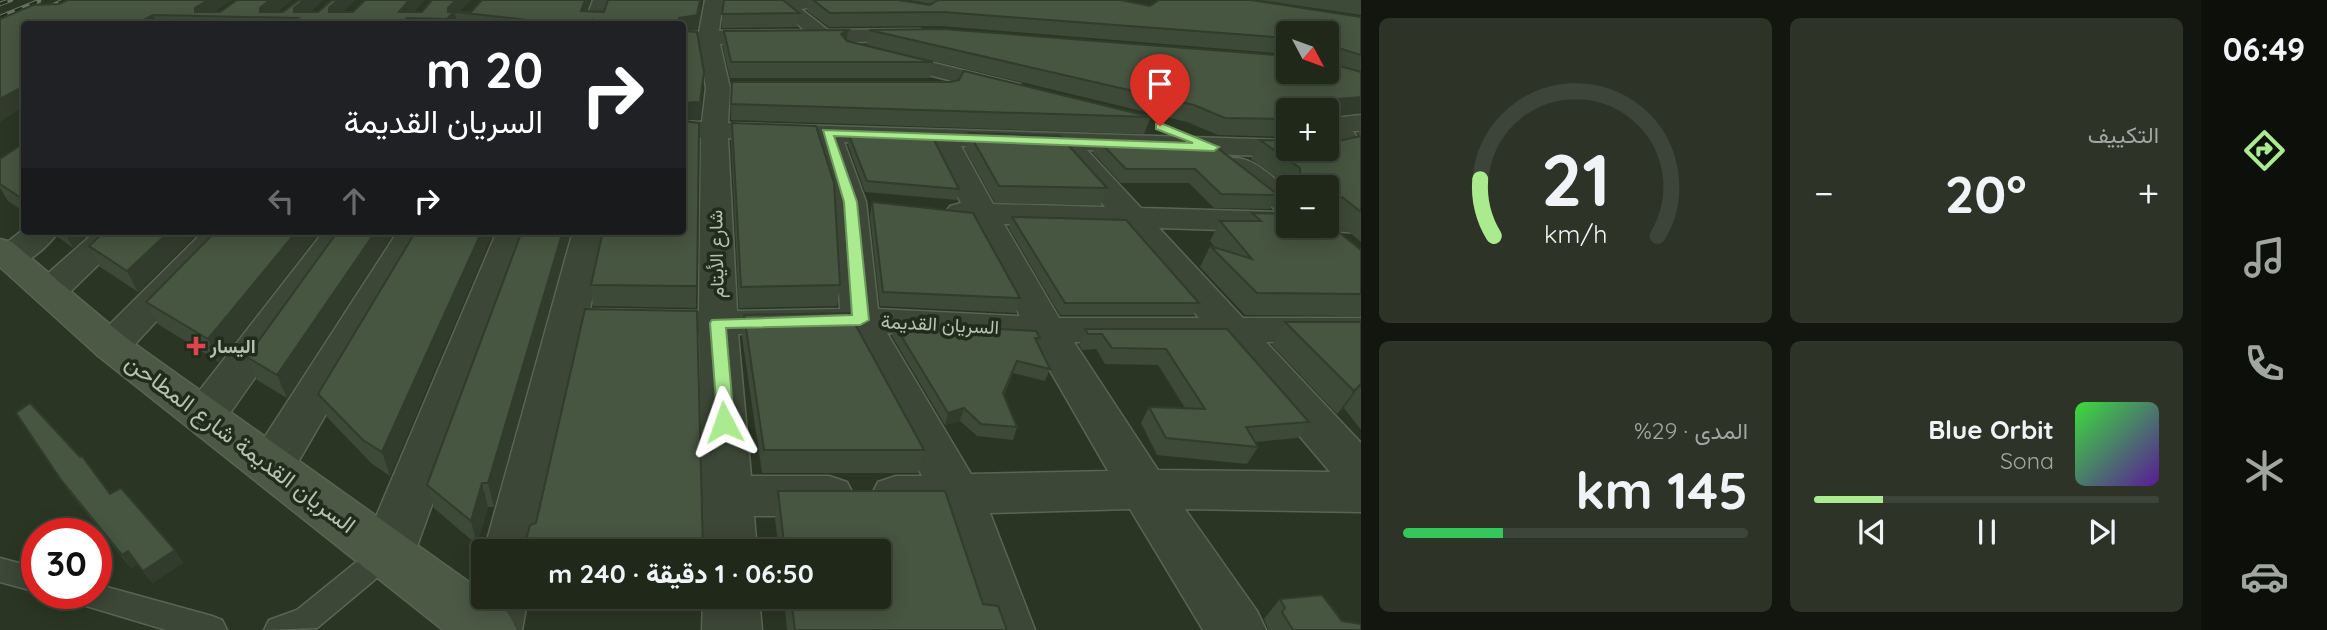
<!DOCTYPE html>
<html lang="ar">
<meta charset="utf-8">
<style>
body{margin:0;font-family:Quicksand,Vazirmatn,sans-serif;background:#2d3427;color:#f1f3f6;direction:rtl;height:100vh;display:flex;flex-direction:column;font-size:26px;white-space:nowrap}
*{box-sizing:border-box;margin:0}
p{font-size:23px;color:#a2a6a2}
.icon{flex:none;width:38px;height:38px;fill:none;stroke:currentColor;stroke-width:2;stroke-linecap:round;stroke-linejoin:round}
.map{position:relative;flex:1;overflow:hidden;direction:ltr}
.side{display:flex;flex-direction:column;gap:18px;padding:18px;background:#12160e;width:840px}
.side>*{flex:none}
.guide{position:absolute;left:21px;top:21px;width:665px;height:214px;border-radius:7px;box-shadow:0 4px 18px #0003,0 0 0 2px #3d4439;direction:rtl;background:#202124;color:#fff;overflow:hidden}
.needle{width:46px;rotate:131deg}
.controls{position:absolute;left:1276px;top:21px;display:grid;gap:14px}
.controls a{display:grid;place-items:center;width:63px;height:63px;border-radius:7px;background:#20281a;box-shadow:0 4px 18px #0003,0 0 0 2px #3d4439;font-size:35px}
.speed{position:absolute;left:21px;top:518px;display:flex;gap:14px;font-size:35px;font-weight:700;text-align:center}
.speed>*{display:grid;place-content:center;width:91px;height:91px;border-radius:50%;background:#20281a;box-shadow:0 4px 18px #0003,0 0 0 2px #3d4439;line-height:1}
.speed .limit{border:10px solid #d22;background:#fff;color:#111}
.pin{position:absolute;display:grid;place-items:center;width:60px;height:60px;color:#fff;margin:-72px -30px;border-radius:50% 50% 50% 0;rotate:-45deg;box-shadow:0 0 7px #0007}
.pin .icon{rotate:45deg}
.me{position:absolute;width:77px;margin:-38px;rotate:356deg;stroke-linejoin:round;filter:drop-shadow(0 0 5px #0008)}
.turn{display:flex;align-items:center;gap:24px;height:147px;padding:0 28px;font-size:32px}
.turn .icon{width:91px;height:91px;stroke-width:2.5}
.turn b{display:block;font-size:49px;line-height:60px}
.lanes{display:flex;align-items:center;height:66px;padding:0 28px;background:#0003;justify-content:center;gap:35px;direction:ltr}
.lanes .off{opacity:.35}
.big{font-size:52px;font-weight:800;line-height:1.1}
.side .card{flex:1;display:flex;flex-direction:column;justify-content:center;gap:10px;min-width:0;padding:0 24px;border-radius:10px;background:#2d3427}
.side .dial{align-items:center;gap:0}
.dial svg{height:182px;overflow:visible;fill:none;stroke:#3d4439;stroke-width:7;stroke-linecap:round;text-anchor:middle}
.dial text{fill:#f1f3f6;stroke:none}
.song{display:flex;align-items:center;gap:21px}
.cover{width:84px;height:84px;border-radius:10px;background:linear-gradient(135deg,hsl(120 70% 55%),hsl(270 70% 35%))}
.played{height:7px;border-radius:4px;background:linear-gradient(90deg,#a9eb8e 20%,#3d4439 20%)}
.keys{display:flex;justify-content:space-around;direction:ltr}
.heat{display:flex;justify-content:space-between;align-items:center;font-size:38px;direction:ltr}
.charge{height:10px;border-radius:5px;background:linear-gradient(90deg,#34c759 29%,#3d4439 0)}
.side .tiles{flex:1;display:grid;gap:18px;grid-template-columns:repeat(2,1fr)}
.trip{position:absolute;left:471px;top:539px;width:420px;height:70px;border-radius:7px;background:#20281a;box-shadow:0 4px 18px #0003,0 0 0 2px #3d4439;font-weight:800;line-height:70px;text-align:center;direction:rtl}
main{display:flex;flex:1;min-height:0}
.dock{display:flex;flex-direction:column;width:126px;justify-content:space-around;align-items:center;background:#0d100a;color:#a2a6a2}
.dock .icon{width:49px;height:49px}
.dock .current{color:#a9eb8e}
.dock b{font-size:32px;color:#f1f3f6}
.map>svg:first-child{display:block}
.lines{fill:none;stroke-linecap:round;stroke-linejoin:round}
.lane-casing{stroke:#596554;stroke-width:3}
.street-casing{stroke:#596554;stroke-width:3}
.secondary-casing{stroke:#596554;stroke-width:3}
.lane{fill:#3c4737;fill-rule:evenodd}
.street{fill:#3c4737;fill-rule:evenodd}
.secondary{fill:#4b5945;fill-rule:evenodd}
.rail-casing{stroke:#667560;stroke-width:4.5}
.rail{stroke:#212c1c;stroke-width:2.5;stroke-dasharray:8;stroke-linecap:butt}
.wall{fill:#3d4a37}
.shaded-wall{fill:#323c2d}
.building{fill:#475640;stroke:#323c2d;stroke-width:2}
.route{fill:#a9eb8e;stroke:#6e995c;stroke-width:2}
.health-dot{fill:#e0444e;stroke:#212c1c;stroke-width:2.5}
.labels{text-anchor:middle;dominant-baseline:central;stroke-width:7;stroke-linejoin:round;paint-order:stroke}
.street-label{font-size:19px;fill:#b6c3b1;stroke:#212c1c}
.poi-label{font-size:19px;font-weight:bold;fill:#b6c3b1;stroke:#212c1c;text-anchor:start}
.near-street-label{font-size:23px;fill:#b6c3b1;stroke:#212c1c}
</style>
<main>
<nav class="dock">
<b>06:49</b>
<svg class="icon current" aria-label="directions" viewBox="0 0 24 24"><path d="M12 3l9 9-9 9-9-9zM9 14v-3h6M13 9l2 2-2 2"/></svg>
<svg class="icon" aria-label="music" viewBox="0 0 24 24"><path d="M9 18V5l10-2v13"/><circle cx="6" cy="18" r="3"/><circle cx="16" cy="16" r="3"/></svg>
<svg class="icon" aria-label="phone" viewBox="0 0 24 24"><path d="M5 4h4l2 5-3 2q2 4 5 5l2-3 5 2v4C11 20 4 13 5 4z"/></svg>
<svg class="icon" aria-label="climate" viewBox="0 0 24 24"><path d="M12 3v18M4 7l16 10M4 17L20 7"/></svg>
<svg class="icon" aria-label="car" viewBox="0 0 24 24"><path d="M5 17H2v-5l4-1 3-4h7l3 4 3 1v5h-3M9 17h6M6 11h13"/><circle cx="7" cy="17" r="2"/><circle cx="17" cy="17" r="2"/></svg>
</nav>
<section class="side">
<div class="tiles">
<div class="card"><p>التكييف</p>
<div class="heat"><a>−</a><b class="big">20°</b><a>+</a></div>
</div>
<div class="card dial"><svg viewBox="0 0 100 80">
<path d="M14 69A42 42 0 1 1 86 69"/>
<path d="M14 69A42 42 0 0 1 8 44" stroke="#a9eb8e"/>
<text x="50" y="56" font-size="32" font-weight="700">21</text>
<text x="50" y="72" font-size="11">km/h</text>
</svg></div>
<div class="card">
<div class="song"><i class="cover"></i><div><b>Blue Orbit</b><p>Sona</p></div></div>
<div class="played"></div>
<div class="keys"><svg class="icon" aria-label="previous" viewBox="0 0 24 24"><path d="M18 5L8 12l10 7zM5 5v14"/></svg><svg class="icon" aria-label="pause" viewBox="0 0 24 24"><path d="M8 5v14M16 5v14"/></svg><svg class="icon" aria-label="next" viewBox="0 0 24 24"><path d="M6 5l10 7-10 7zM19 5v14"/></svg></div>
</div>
<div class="card"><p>المدى · 29%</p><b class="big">145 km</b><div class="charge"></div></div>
</div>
</section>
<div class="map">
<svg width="1361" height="630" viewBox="0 0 1361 630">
<rect width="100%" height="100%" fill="#2a3623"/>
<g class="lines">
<defs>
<path id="lane" d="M386,543L396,546L400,554L396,562L317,628L264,630L269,620L297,610L376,546Z
M0,558L37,568V592L0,582Z
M96,584L212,616L222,620L227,630H166L73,602L69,593H96Z"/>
<path id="street" d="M593,0H611L603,24H584Z
M705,0H723L719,31L804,30L783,11L785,0H838L835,4L801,9L828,30L920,29L930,35L920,41L720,44L730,88L728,123L1288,140V149H1326V141L1331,140C1326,132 1325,126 1331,118L1361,115V131H1353L1361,144L1357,150L1326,158L1087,150L1141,208L1283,212L1277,211L1223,165L1227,159C1250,153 1270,176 1288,189V226H1302L1299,229L1288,232L1159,228L1243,318H1361V342H1266L1361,443V512L1185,509L1257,611L1266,630H1203L1130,509L990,513L1035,630H975L939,515L896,516L878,510L871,496L878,482L896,476H922L847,332L738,334L751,476H829L847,482L854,496L847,510L829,516H754L757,551H703L699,335L585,333L538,551H484L573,231H607L590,309L699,311L701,138L682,137V121L702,122L706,88L699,44H682V32H699ZM728,138L816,141L834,202L840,309L737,311ZM844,142L933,145L961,203L950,206L945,213L950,220L971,223L1020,316L878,309L866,202ZM961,146L1058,149L1105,207L993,204ZM1004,224L1122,227L1199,318H1059ZM887,333L1033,341L1108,471L971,474ZM1074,342H1220L1330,472L1158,470Z
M881,50L1020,84L1024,89L1020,94L1012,96L873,61L870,56L873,51Z
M1326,213H1361V233L1315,230L1312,226H1326Z
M24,229L59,231C46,249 22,271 0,265V248Z
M96,231H133L63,299L50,302L37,299L32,291L37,283Z
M204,231H240L125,355L111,359L97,355L91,346L97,337Z
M324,231H358L221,426L205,431L189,426L182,415L189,404Z
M398,231H432L289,478L272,483L255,478L248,465L255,452Z
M497,231H531L415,552L407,568L388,575L369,568L361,552Z
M483,578V597H528L522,630H462L472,597Z
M703,597H759L762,630H702Z"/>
<path id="secondary" d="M0,239L12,242L125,337L483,592V597C501,597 510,616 517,630H443L97,355L0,267Z"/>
</defs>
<use href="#lane" class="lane-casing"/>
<use href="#street" class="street-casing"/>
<use href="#secondary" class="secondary-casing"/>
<use href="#lane" class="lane"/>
<use href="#street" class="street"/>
<use href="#secondary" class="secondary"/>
<defs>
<path id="rail" d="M0,4L11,0
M0,17L39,1
M0,29L65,0"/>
</defs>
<use href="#rail" class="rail-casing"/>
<use href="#rail" class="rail"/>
</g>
<path class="wall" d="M237,0H291L277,12H283L299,0H323L310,12H353L365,0H424L414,12H422L432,0H471L459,12H604L608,0H701V9L697,29L685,31L704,72L703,88L700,119L682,121V24H457L456,16L455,17L456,24H24L0,19L220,12Z
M808,0H898L930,5L931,4L910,0H1120L1150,6L1361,17V113L1335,116L1333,128L1326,140V110H1288V137L1218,135L1187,122L867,45L869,30L1326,72V33H1288V54L940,26L829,27L807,11Z
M1259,0H1361V15Z
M799,13L797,27L722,28V14Z
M848,30L846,40L847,41L933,62L930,78H730L723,47L724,31Z
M732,82L1151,117L1144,134L731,120Z
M699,123L696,308L593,306L591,285Z
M732,123L840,285L837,306L739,308L731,141Z
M1361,128V242L1331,217L1326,221V187H1290L1251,159L1260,140L1334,142L1359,136L1358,134Z
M969,133L1107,188L1100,205L995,203L965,149Z
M849,135L959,189L957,200L865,192L848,145Z
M1098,140L1278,195L1270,209L1214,208L1189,183H1121L1093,153Z
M24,143V212L8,201L0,188V159Z
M872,202L1020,298L1016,313L880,306L870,216Z
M1252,213L1361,250V316L1245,315L1200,267L1210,246L1216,248L1210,241L1220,221H1248Z
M1012,217L1199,303L1193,315H1060L1009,228Z
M55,231H93L73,248L58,237Z
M105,231H200L138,292L100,267L89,246Z
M216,231L219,362L158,324L146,302Z
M338,231H395L287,398L257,380L247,357Z
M416,231L390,476L371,463L327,417L318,394Z
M522,231H571L494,507H488L477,545L434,508L427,485Z
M744,315L924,450L918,473H762L742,337Z
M1285,322H1361V430L1344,408L1337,414L1272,345Z
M894,324L1040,338L1038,344L1050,369L1045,381L1013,373L1004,395L1017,427L1013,440L977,436L960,421L945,425L892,336Z
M1085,329H1227L1309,422L1298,438L1255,442L1258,447L1247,464L1157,455L1141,423L1149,407L1185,408L1158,365L1105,364L1096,349L1082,350L1079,345Z
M16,413L175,550L183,563L152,583L137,564L131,568L70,493Z
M778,491L983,604L1007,630H787L784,597H878V551H779L775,519Z
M1280,599L1342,621L1361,630H1268V629L1264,619Z"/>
<path class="shaded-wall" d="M208,0H232L209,16L195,12V8Z
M270,0H291L270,17L260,12V8Z
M304,0H323L299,21L294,12V8Z
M338,0H356L333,22L329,12V8Z
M409,0H424L409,18H407L408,24H400L399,12Z
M456,0H471L459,13L455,12L456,24H448V8Z
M585,0H591L582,24L581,11Z
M700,0H701V9L697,29L682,32V24H679V18Z
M153,15L157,24H136Z
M848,30L846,45L841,34Z
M704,72L703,88L700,119L682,121V103Z
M24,86V107L0,122V99Z
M1361,97V113L1329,117L1338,99Z
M1342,197L1331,217L1326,221L1336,203Z
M64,231H93L73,248Z
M170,231H200L138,292L127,271Z
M297,231H321L219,362L208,339Z
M376,231H395L287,398L277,375Z
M482,231H494L390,476L382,452Z
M563,231H571L494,507L488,483Z
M1360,385L1344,408L1337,414L1354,391Z
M964,408L960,421L945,425L948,413Z
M482,483L488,507L477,545L471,521Z
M175,550L183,563L152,583L143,571Z
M128,551L137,564L131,568L122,555Z"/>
<path class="building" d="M68,0H208L195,8V12H220L237,0H270L260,8V12H283L299,0H304L294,8V12H318L332,0H338L329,8V12H353L365,0H409L399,12H422L432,0H456L448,8V12H454L447,19L407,18L400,24H288L298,18L153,15L136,24H24V86L0,99V19L33,5L59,4Z
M482,0H585L581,11L604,12L608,0H700L697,15L679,18L680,24H591L593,19L587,24H535L537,21L455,12H471Z
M724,0H783L799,13L722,14Z
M813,0H898L930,5L938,0H1120L1150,6L1159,0H1251L1361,17V55L1332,46L1331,54H1326V33H1288V38L943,12L830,13Z
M943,29L1288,56V72H1326V62L1361,72V97L1338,99L1334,108L1336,120L1333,128H1326V110H1288V119L1225,118L1194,105L869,30Z
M848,30L841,34L847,41L933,62H731L724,31Z
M682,31L697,32L704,72L700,102L682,103Z
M964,71L1151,117L731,104L732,82H950L959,80Z
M682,121L699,123L697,286L591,285L603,231H682Z
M732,123L816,126L834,183L840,285L741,287Z
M969,133L1060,136L1107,188L999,186Z
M849,135L933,138L959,189L867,181Z
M1361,136V212L1342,197L1336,203H1326V187H1301L1300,168L1260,140L1288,141V149H1326V142H1334Z
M1098,140L1211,143L1278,195L1221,194L1195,169H1126Z
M24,143V200L0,184V159Z
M872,202L973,213L1020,298L883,292Z
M1252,213L1288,214V226H1326V222L1361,250V294L1257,293L1210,246L1252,259L1220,221H1261Z
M1012,217L1126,220L1199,303H1065Z
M105,231H170L127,271L89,246Z
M216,231H297L208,339L146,302Z
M338,231H376L277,375L247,357Z
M416,231H482L382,452L363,440L318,394Z
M522,231H563L488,483H482L471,521L427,485Z
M585,309L697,311L703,551H523L530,525L536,523Z
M849,313L924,450H764L744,315Z
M1285,322H1361V386L1360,385L1354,391Z
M894,324L1036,331L1040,338H1035L1050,369L1017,361L1003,393L1017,427L981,424L964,408L948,413Z
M1085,329H1227L1309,422L1246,427L1258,447L1166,438L1149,407L1205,409L1166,349L1112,348L1102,334H1088Z
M30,403L80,457L82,456L110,494L121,488L175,550L143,571L128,551L122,555L61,480L16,413Z
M778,491H945L983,604L998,606L1007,630H795L791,597H878V551H785Z
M1322,595L1342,621L1361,624V630H1293L1282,612L1285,608L1280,599Z"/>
<path class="route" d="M1156,124H1163L1219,147L1214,151L834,136L857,202L869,320L860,325L726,328L734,422L724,429L718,427L710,323L712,320L852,315L844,202L823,130L1193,143L1156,129Z"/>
<path class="health-dot" d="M192.5 335.5h7v7h7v7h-7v7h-7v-7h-7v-7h7z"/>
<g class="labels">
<g class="street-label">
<text transform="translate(716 254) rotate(-91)">شارع الأيتام</text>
<text transform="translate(940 324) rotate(3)">السريان القديمة</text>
</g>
<g class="poi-label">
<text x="210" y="346">اليسار</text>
</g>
<g class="near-street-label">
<text transform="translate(241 443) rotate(37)">السريان القديمة شارع المطاحن</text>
</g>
</g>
</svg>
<div class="controls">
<a><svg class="needle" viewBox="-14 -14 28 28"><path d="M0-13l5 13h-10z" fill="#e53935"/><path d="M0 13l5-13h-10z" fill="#a2a6a2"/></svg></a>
<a>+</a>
<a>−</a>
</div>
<div class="speed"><div class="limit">30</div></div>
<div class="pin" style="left:1160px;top:126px;background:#d93025"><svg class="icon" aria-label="arrive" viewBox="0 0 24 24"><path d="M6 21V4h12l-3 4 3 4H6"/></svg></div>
<svg class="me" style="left:724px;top:422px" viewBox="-20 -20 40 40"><path d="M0-17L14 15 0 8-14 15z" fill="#a9eb8e" stroke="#fff" stroke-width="4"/></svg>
<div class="trip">06:50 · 1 دقيقة · 240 m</div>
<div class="guide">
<div class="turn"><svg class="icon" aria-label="right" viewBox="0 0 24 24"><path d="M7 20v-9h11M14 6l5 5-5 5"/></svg><div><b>20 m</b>السريان القديمة</div></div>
<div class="lanes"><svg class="icon off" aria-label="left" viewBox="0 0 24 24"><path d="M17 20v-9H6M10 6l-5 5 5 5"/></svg><svg class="icon off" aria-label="ahead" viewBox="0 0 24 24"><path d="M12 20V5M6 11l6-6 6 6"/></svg><svg class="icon" aria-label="right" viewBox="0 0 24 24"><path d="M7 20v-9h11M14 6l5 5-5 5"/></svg></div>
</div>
</div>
</main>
